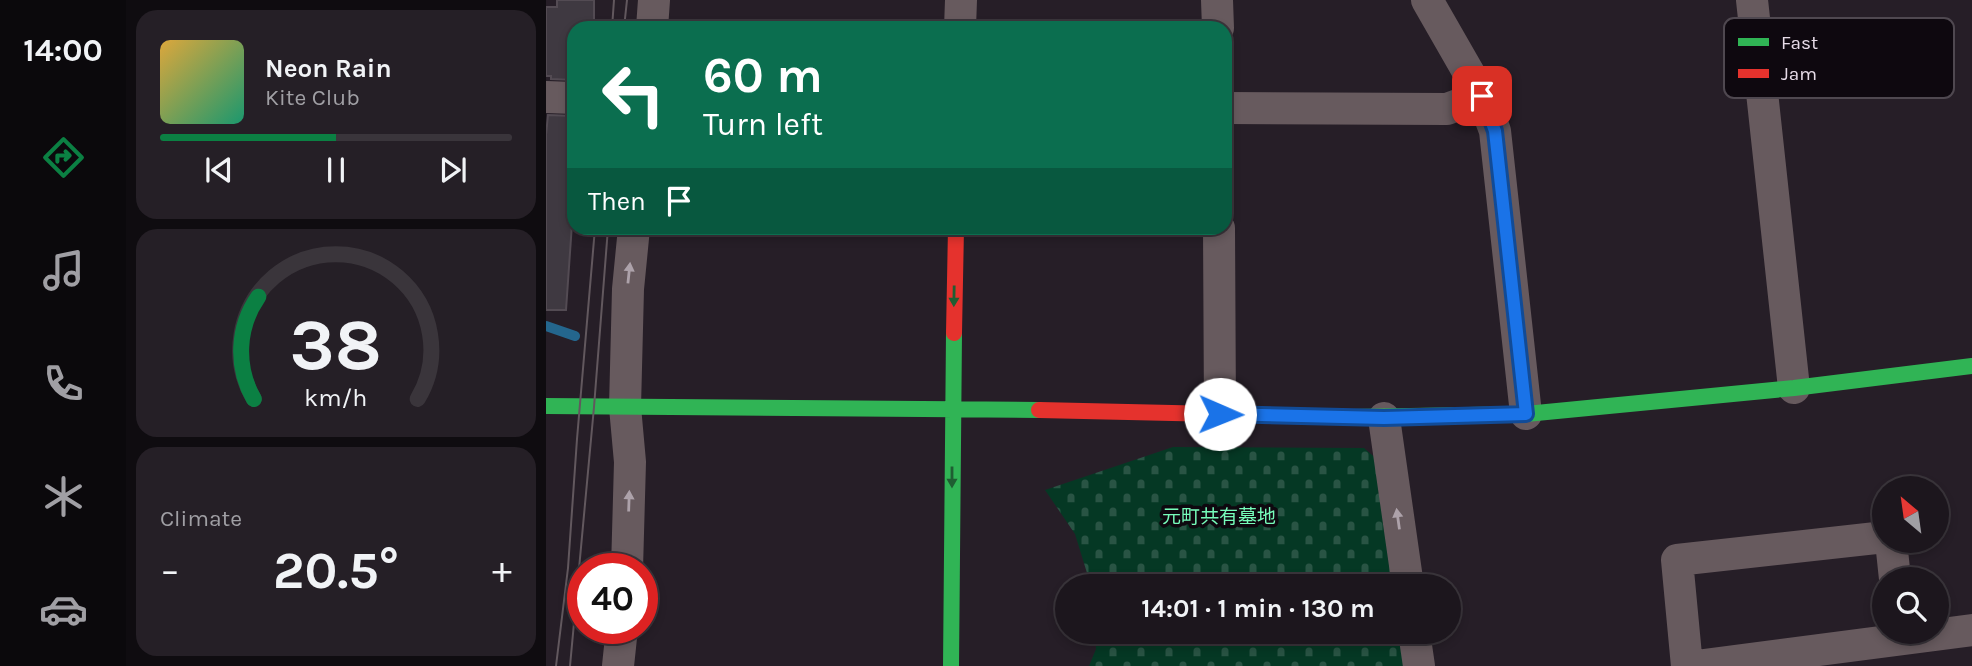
<!DOCTYPE html>
<meta charset="utf-8">
<style>
body{margin:0;font-family:Karla,"Noto Sans JP",sans-serif;background:#251f26;color:#f1f3f6;height:100vh;display:flex;flex-direction:column;font-size:26px;white-space:nowrap}
*{box-sizing:border-box;margin:0}
p{font-size:23px;color:#a09fa4}
.icon{flex:none;width:38px;height:38px;fill:none;stroke:currentColor;stroke-width:2;stroke-linecap:round;stroke-linejoin:round}
.map{position:relative;flex:1;overflow:hidden}
.drawer{display:flex;flex-direction:column;gap:10px;padding:10px;background:#0f0c10;width:420px}
.drawer>*{flex:none}
.guide{position:absolute;left:21px;top:21px;width:665px;height:214px;border-radius:21px;box-shadow:0 4px 10px #0003,0 0 0 2px #3a353b;background:#0b6e4f;color:#fff;overflow:hidden}
.needle{width:46px;rotate:331deg}
.buttons{position:absolute;left:1326px;top:476px;display:grid;gap:14px}
.buttons a{display:grid;place-items:center;width:77px;height:77px;border-radius:50%;background:#1c161d;box-shadow:0 4px 10px #0003,0 0 0 2px #3a353b;font-size:35px}
.speed{position:absolute;left:21px;top:553px;display:flex;gap:14px;font-size:35px;font-weight:700;text-align:center}
.speed>*{display:grid;place-content:center;width:91px;height:91px;border-radius:50%;background:#1c161d;box-shadow:0 4px 10px #0003,0 0 0 2px #3a353b;line-height:1}
.speed .limit{border:10px solid #d22;background:#fff;color:#111}
.pin{position:absolute;display:grid;place-items:center;width:60px;height:60px;color:#fff;margin:-30px;border-radius:14px;box-shadow:0 4px 10px #0006}
.me{position:absolute;width:77px;margin:-38px;rotate:91deg;stroke-linejoin:round;filter:drop-shadow(0 0 5px #0008)}
.turn{display:flex;align-items:center;gap:24px;height:147px;padding:0 21px;font-size:32px}
.turn .icon{width:91px;height:91px;stroke-width:2.5}
.turn b{display:block;font-size:49px;line-height:60px}
.then{display:flex;align-items:center;height:66px;padding:0 21px;background:#0003;gap:14px;font-size:26px}
.big{font-size:52px;font-weight:700;line-height:1.1}
.drawer .widget{flex:1;display:flex;flex-direction:column;justify-content:center;gap:10px;min-width:0;padding:0 24px;border-radius:21px;background:#251f26}
.drawer .dial{align-items:center;gap:0}
.dial svg{height:182px;overflow:visible;fill:none;stroke:#3a353b;stroke-width:7;stroke-linecap:round;text-anchor:middle}
.dial text{fill:#f1f3f6;stroke:none}
.song{display:flex;align-items:center;gap:21px}
.cover{width:84px;height:84px;border-radius:10px;background:linear-gradient(135deg,hsl(40 70% 55%),hsl(160 70% 35%))}
.played{height:7px;border-radius:4px;background:linear-gradient(90deg,#0b8043 50%,#3a353b 50%)}
.keys{display:flex;justify-content:space-around;direction:ltr}
.heat{display:flex;justify-content:space-between;align-items:center;font-size:38px;direction:ltr}
.trip{position:absolute;left:509px;top:574px;width:406px;height:70px;border-radius:35px;background:#1c161d;box-shadow:0 4px 10px #0003,0 0 0 2px #3a353b;font-weight:700;line-height:70px;text-align:center}
main{display:flex;flex:1;min-height:0}
.tab-bar{display:flex;flex-direction:column;width:126px;justify-content:space-around;align-items:center;background:#0b090c;color:#a09fa4}
.tab-bar .icon{width:49px;height:49px}
.tab-bar .active{color:#0b8043}
.tab-bar b{font-size:32px;color:#f1f3f6}
.map>svg:first-child{display:block}
.cemetery{fill:url(#cemetery-stones)}
.lines{fill:none;stroke-linecap:round;stroke-linejoin:round}
.stream{stroke:#24668d;stroke-width:10}
.building{fill:#3f3941;stroke:#534b53;stroke-width:2}
.street{stroke:#675a5e;stroke-width:32}
.fast{stroke:#30b455;stroke-width:16}
.jam{stroke:#e5322d;stroke-width:16}
.tram{stroke:#62585e;stroke-width:2}
.oneway{fill:#ada2aa}
.oneway2{fill:#1f5e32}
.route-casing{stroke:#114b97;stroke-width:18}
.route{stroke:#1a73e8;stroke-width:12}
.labels{text-anchor:middle;dominant-baseline:central;stroke-width:7;stroke-linejoin:round;paint-order:stroke}
.park-label{font-size:19px;fill:#76fcba;stroke:#0e080f}
.key{fill:#0e080f;stroke:#4f4850;stroke-width:2}
.key-label{font-size:19px;fill:#e7dce8}
</style>
<main>
<nav class="tab-bar">
<b>14:00</b>
<svg class="icon active" aria-label="directions" viewBox="0 0 24 24"><path d="M12 3l9 9-9 9-9-9zM9 14v-3h6M13 9l2 2-2 2"/></svg>
<svg class="icon" aria-label="music" viewBox="0 0 24 24"><path d="M9 18V5l10-2v13"/><circle cx="6" cy="18" r="3"/><circle cx="16" cy="16" r="3"/></svg>
<svg class="icon" aria-label="phone" viewBox="0 0 24 24"><path d="M5 4h4l2 5-3 2q2 4 5 5l2-3 5 2v4C11 20 4 13 5 4z"/></svg>
<svg class="icon" aria-label="climate" viewBox="0 0 24 24"><path d="M12 3v18M4 7l16 10M4 17L20 7"/></svg>
<svg class="icon" aria-label="car" viewBox="0 0 24 24"><path d="M5 17H2v-5l4-1 3-4h7l3 4 3 1v5h-3M9 17h6M6 11h13"/><circle cx="7" cy="17" r="2"/><circle cx="17" cy="17" r="2"/></svg>
</nav>
<section class="drawer">
<div class="widget">
<div class="song"><i class="cover"></i><div><b>Neon Rain</b><p>Kite Club</p></div></div>
<div class="played"></div>
<div class="keys"><svg class="icon" aria-label="previous" viewBox="0 0 24 24"><path d="M18 5L8 12l10 7zM5 5v14"/></svg><svg class="icon" aria-label="pause" viewBox="0 0 24 24"><path d="M8 5v14M16 5v14"/></svg><svg class="icon" aria-label="next" viewBox="0 0 24 24"><path d="M6 5l10 7-10 7zM19 5v14"/></svg></div>
</div>
<div class="widget dial"><svg viewBox="0 0 100 80">
<path d="M14 69A42 42 0 1 1 86 69"/>
<path d="M14 69A42 42 0 0 1 16 24" stroke="#0b8043"/>
<text x="50" y="56" font-size="32" font-weight="700">38</text>
<text x="50" y="72" font-size="11">km/h</text>
</svg></div>
<div class="widget"><p>Climate</p>
<div class="heat"><a>−</a><b class="big">20.5°</b><a>+</a></div>
</div>
</section>
<div class="map">
<svg width="1426" height="666" viewBox="0 0 1426 666">
<defs>
<pattern id="cemetery-stones" width="16" height="16" patternUnits="userSpaceOnUse" patternTransform="scale(1.75)"><rect width="16" height="16" fill="#053824"/><path d="M2 7V4a2 2 0 0 1 4 0v3zM10 15v-3a2 2 0 0 1 4 0v3z" fill="#295444"/></pattern>
</defs>
<rect width="100%" height="100%" fill="#261e27"/>
<path class="cemetery" d="M627,447L818,448L833,461L848,586H545L529,534L499,490Z
M549,632H854L858,666H543L550,649Z"/>
<g class="lines">
<path class="stream" d="M0,326L29,336"/>
</g>
<path class="building" d="M11,0H48V27L28,28V80L5,79V76H0V7H11Z
M2,115L28,116V195L20,310H0V135Z"/>
<g class="lines">
<path class="street" d="M671,0L672,28
M881,0L936,96L949,131L980,414
M1206,0L1248,388
M106,28L108,0
M414,28L415,0
M0,97L28,98
M679,108L901,109L936,96
M673,228L674,414
M838,418L862,586
M1345,541L1349,579
M81,569L84,462L79,407L82,289L88,228
M868,632L873,666
M72,666L76,628
M1141,666L1131,560L1339,537
M1150,666L1426,630"/>
<path class="fast" d="M0,406L493,410
M806,417L980,414L1248,388L1426,366
M405,666L408,333"/>
<path class="jam" d="M408,333L410,228
M493,410L806,417"/>
<path class="tram" d="M66,28L68,0
M78,28L81,0
M10,666L22,568L31,439L49,228
M24,666L48,407L62,228"/>
</g>
<defs><path id="oneway-solid" d="M-6-.8H1V-3.2L6.5 0L1 3.2V.8H-6Z" transform="scale(1.75)"/></defs>
<g class="oneway">
<use href="#oneway-solid" transform="translate(83 273) rotate(-84)"/>
<use href="#oneway-solid" transform="translate(83 501) rotate(-88)"/>
<use href="#oneway-solid" transform="translate(852 519) rotate(-98)"/>
</g>
<g class="oneway2">
<use href="#oneway-solid" transform="translate(408 296) rotate(91)"/>
<use href="#oneway-solid" transform="translate(406 477) rotate(90)"/>
</g>
<g class="lines">
<defs>
<path id="route" d="M674,414L838,418L980,414L949,131L936,96"/>
</defs>
<use href="#route" class="route-casing"/>
<use href="#route" class="route"/>
</g>
<g class="labels">
<g class="park-label">
<text x="673" y="517">元町共有墓地</text>
</g>
</g>
<rect x="1178" y="18" width="230" height="80" rx="10" class="key"/>
<rect x="1192" y="38" width="31" height="8" fill="#30b455"/>
<rect x="1192" y="69" width="31" height="9" fill="#e5322d"/>
<g class="key-label">
<text x="1235" y="49">Fast</text>
<text x="1235" y="80">Jam</text>
</g>
</svg>
<div class="buttons">
<a><svg class="needle" viewBox="-14 -14 28 28"><path d="M0-13l5 13h-10z" fill="#e53935"/><path d="M0 13l5-13h-10z" fill="#a09fa4"/></svg></a>
<a><svg class="icon" aria-label="search" viewBox="0 0 24 24"><circle cx="10" cy="10" r="6"/><path d="M15 15l6 6"/></svg></a>
</div>
<div class="speed"><div class="limit">40</div></div>
<div class="pin" style="left:936px;top:96px;background:#d93025"><svg class="icon" aria-label="arrive" viewBox="0 0 24 24"><path d="M6 21V4h12l-3 4 3 4H6"/></svg></div>
<svg class="me" style="left:674px;top:414px" viewBox="-20 -20 40 40"><circle r="19" fill="#fff"/><path d="M0-13L10 11 0 6-10 11z" fill="#1a73e8"/></svg>
<div class="trip">14:01 · 1 min · 130 m</div>
<div class="guide">
<div class="turn"><svg class="icon" aria-label="left" viewBox="0 0 24 24"><path d="M17 20v-9H6M10 6l-5 5 5 5"/></svg><div><b>60 m</b>Turn left</div></div>
<div class="then">Then<svg class="icon" aria-label="arrive" viewBox="0 0 24 24"><path d="M6 21V4h12l-3 4 3 4H6"/></svg></div>
</div>
</div>
</main>
